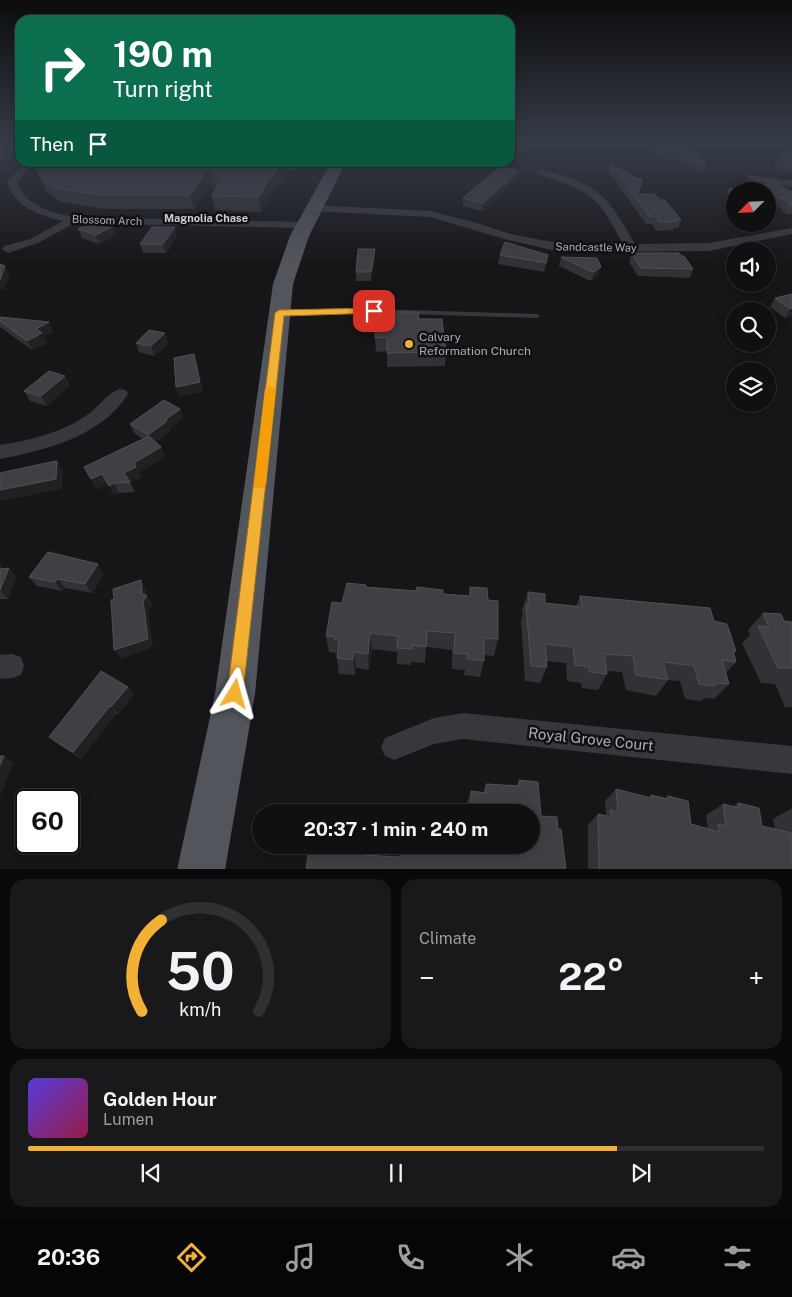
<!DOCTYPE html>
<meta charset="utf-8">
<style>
body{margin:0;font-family:"Public Sans",sans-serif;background:#19191b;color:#f1f3f6;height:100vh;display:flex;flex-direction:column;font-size:19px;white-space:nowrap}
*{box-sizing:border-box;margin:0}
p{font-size:16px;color:#9c9d9f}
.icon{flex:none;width:28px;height:28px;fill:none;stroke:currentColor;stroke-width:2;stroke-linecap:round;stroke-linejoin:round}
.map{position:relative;height:869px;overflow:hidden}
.panel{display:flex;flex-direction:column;gap:10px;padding:10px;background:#09090a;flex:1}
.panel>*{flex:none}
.banner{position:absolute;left:15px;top:15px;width:500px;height:152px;border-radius:15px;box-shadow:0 2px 12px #0003,0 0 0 1px #303032;background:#0b6e4f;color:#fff;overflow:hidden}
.needle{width:32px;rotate:246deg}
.fabs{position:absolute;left:726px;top:182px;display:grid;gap:10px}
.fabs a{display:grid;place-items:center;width:50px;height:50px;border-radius:50%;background:#101012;box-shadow:0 2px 12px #0003,0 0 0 1px #303032;font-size:25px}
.speed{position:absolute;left:15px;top:789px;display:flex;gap:10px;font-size:25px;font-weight:700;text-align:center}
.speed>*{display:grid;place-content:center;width:65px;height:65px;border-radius:50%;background:#101012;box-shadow:0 2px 12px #0003,0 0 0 1px #303032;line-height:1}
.speed .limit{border:2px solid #111;border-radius:8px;background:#fff;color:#111}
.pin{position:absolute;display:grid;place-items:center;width:42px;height:42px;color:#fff;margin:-21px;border-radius:10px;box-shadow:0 2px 8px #0006}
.me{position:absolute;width:55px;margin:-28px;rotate:8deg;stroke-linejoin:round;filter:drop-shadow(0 0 4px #0008)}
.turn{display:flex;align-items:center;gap:18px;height:105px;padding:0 15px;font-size:22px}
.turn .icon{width:65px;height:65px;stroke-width:2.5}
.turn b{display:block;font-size:35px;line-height:42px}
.then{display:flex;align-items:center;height:48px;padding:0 15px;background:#0003;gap:10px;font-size:19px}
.big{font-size:38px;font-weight:700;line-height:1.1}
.panel .card{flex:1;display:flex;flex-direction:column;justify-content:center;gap:8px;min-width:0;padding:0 18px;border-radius:15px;background:#19191b}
.panel .dial{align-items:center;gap:0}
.dial svg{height:130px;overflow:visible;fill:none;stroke:#303032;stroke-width:7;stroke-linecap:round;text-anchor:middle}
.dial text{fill:#f1f3f6;stroke:none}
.song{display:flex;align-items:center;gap:15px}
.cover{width:60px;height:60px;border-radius:8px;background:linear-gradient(135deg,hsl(250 70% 55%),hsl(340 70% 35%))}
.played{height:5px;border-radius:2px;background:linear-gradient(90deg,#f2b134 80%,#303032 80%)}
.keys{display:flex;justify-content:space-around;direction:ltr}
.heat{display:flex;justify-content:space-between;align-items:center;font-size:28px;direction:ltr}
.panel .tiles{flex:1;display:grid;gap:10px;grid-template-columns:1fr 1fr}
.card:last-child{grid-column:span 2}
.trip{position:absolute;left:252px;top:804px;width:288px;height:50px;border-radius:25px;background:#101012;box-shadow:0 2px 12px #0003,0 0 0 1px #303032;font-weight:700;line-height:50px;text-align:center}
.tab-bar{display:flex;height:80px;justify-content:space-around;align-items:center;background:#060607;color:#9c9d9f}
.tab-bar .icon{width:35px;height:35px}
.tab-bar .on{color:#f2b134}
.tab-bar b{font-size:22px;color:#f1f3f6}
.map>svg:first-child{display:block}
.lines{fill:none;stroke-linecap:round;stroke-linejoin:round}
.service{fill:#37383d;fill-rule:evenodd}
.minor{fill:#37383d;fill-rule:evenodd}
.primary{fill:#53555c;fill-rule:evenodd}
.wall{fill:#323236}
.shaded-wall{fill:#212124}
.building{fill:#3f3f44;stroke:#4f5156}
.route{fill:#f2b134;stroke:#9d7322}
.slow{fill:#f59e0b}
.poi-dot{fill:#f2b134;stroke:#111113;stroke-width:2}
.labels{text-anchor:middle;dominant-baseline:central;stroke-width:5;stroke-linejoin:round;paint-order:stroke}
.far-neighbourhood-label{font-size:11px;font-weight:bold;fill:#c9ccd4;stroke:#111113}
.far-street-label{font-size:11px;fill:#a8adb8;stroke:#111113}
.poi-label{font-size:12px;fill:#a8adb8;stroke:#111113;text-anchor:start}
.near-street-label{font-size:15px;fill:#a8adb8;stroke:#111113}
</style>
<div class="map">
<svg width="792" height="870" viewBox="0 0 792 870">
<rect width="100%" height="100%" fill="#161618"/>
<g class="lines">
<path class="service" d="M374,309L537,314L540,316L537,318L374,313L280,315L277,313L280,311Z"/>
<path class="minor" d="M25,162H35L17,182C25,206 51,212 73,217L304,222L310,225L304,228L75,223L38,243L8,253L2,249L4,246L30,239L63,221C39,215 15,208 7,182Z
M214,162L290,165L292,162H301L295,170L292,171L218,165Z
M541,169C598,184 607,194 635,244L709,243L792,228V234L709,251L576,252L552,250L508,240L430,217L312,211L307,208L312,205L430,211L477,223L511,234L552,242L623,244C596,193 591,192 538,174L536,172Z
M750,175L792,181V187L747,180V176Z
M120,389L126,390L128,394C101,437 46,450 0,459V445C31,440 61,433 87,415C98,408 108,392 120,389Z
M12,654L21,657L24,666L21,675L12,678L0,679V655Z
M463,713L792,746V774L463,739L434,744L394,760L385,756L381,747L385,738L434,718Z"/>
<path class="primary" d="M331,162H346L309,236L293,284L255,694L225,870H177L215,694L273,284L290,236Z"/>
</g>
<path class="wall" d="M510,143H524L525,146L524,153L510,147Z
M585,143H685L706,165L703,173L675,159H664L661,156H657L652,149L639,148L638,146L588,147Z
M736,143H771L737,144Z
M792,148V174L774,168L777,161Z
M36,162H285L284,163L286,176L271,193L261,212L215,210L212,196L217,186L211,182L194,209H104L62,202L47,192L36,168L37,165Z
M610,163L638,194L681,220L678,228H674L673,230L656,231L652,224H646L608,171Z
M518,177L482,211L463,206V198Z
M764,179L792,192V214H786L778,206H768V191H735V205L726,204V197L729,189L762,185Z
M113,226L116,235L99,244L82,238L78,229Z
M177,236L166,253H143L140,244Z
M375,249V258L371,281H356V272Z
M632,253L681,256L693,269L690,278L638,276L629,262Z
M500,255H548L544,272L498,264Z
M561,257L597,258L598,276L592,280H588L559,266Z
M792,294V316L785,318L770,307L775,298Z
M391,312L419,319L446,352L445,366L387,367V351L376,352L375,338Z
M0,316V317L49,322L53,332L44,336L47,343L32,350L0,327Z
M136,343H169L154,356L139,352Z
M70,385L47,406L30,401L24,391Z
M180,409L183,418L170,429L171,431L155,442L161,447L165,457L139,472L141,477L130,482L135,492L119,493L114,495L108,484L96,489L143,439L134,433L130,424Z
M0,563L3,567V568H9L16,577L8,599H0Z
M104,573L92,593L65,588L62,591L37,586L29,577Z
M366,587L469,596L470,587L488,600L498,639L494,656L484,655V661L480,677L464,675L465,670L452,669V650L426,647L425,663L411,662V665L397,664V652L372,649L369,670L356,668L355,675L339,674L337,658V653L329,652L326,636L342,603Z
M528,592L545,603L576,606L580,596L714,621L736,651L734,654L736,662L726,673L729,684L714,699L704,698L701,701L685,699L680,681L668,680L656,696L626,690L622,672L607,671V674L598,690L582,688L581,683L567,681L566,663L546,661L547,667L540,683L525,681L521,621L523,615L522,610Z
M763,613L784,621L792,622V707H785L775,684L761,683L742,643L750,635L748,630Z
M128,687L135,694L118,714H116L81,759L58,744L49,737Z
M519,780L541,816L566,870H306L322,847L368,845V856L400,857L531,812H467V803L471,791L483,792L486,784L516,786Z
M616,789L649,797L651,795L665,798L668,796L691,824L708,829L706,815L723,804L733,807L738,803L762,826L775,829L773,819L792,808V870H588V825L598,814L605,816L606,815L605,801Z"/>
<path class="shaded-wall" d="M18,147L20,152V154L0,170V161Z
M284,163L286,176L271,193L261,212L259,197L269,179Z
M208,168L211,182L194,209L190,195Z
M519,170L518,177L482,211L483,203Z
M113,226L116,235L99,244L96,235Z
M175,227L177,236L166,253L163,244Z
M375,249V258L371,281V272Z
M5,266L10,275L5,289H0V280Z
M601,267L598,276L592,280L594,272Z
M792,308V316L785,318L790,309Z
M49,322L53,332L44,336L47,343L32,350L27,341L36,329Z
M165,333L169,343L154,356L151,346Z
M194,354L197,364L203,392L179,397L176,387Z
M65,376L70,385L47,406L41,396Z
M180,409L183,418L170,429L171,431L153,444L148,435Z
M161,447L165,457L139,472L141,477L129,482L124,473L134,463Z
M57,461L63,471L62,489L0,501V490Z
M102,474L108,484L96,489L91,479Z
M114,483L119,493L114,495L109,486Z
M0,563L3,567L0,575Z
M98,564L104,573L92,593L85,584Z
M9,568L16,577L8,599L0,590Z
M58,579L65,588L62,591L55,582Z
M141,580L146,589L147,597V596L153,605L148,610L153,647L121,659L114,650L142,594Z
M370,633L372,649L369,670L368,654Z
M354,652L356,668L355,675L353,660Z
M128,687L135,694L118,714L111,707Z
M110,706L116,714L81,759L73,752Z
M4,756L14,763L0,796V765Z
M366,845H368L367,864L365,855Z"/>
<path class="building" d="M515,143H524L525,146Z
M654,143H685L706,165L705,166L677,152H666L663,149H659Z
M0,145L18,147L0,161Z
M792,148V166L777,161Z
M37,162H284V163L269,179L259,197L212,196L222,177L208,168L190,195H99L56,188L41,178L36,168V165H39Z
M610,163L636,178L642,179L638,194H654L660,200H665L681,220H674L676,222H659L654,216H649Z
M500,167L519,170L483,203L463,198Z
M764,179L792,192V206H790L782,198H768V191H735V197L729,196V189L769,184Z
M96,221L113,226L96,235L78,229Z
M152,227H175L163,244H140Z
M505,242L548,255L546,263L500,255Z
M358,249H375L371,272H356Z
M632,253H679L681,256H684L693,269L641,268Z
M561,257L597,258L601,267L594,272L590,271Z
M0,264L5,266L0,280Z
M792,294V308L790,309L775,298Z
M388,310L391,312H418L419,319H442L446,352L387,353V337L375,338V318Z
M0,317L49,322L36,329L42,333L27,341L0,321Z
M149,330L165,333L151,346L136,343Z
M194,354L200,382L176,387L174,358Z
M49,371L65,376L41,396L24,391Z
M164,400L180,409L165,420L167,421L148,435L130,424Z
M149,436L161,447L134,463L136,467L124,473L130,482L114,483L109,486L102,474L91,479L84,467Z
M57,461L56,479L0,490V473L46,463Z
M48,552L98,564L85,584L58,579L55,582L29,577Z
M9,568L0,590V569Z
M141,580L142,594L147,596L143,601L148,639L114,650L111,600L114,599L113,589Z
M347,583L366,585L365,587L416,591L417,587L443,590V594L470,596V587L487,588L488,600L498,601V639L484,638V661L467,659L468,654L454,653L455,633L427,631L426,647L412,645V649L397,648L398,636L370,633L368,654L354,652L353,660L337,658L339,640H335V637L326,636L332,602L342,603Z
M528,592L545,594V603L582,607L580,596L710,608L714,621L727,624L736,651H733L736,662L722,660L729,684L715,683V686L699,684L694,666L663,662L668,680L636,675L633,656L604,654L607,674L590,672L589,667L575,665L573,647L545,644L547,667L531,666L526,604L529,605Z
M763,613L781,614L784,621L792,622V668H778L758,626L769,627Z
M101,671L128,687L111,707L110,706L73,752L49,737Z
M0,756H4L0,765Z
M519,780L538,782L541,816L557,817L558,829H561L566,870H306L309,846L322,847V845H366L365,855L400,857L401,845H531V812H471V791L486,793V784L520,786Z
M616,789L651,798V795L668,799V796L688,801L691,824L719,832L718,824L726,826L723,804L739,808L738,803L759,808L762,826L792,833V870H599L598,814L611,817L610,810L618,812Z"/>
<linearGradient id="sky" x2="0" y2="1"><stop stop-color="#0c0c0d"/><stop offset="0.54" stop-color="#363c48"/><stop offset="1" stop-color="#363c48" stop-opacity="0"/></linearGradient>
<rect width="792" height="264" fill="url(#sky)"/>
<path class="route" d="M374,308L377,309V313L284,316L243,694L241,700L235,703L229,700L227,694L275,313L279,310Z"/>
<path class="slow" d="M270,386L276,389L266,484L264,488H255L254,484L265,389Z"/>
<circle class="poi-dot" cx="409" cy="344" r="5"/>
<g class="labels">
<g class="far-neighbourhood-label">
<text x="206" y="218">Magnolia Chase</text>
</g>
<g class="far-street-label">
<text transform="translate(107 220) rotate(2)">Blossom Arch</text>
<text transform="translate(596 247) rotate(1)">Sandcastle Way</text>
</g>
<g class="poi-label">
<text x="419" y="337">Calvary<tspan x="419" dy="14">Reformation Church</tspan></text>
</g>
<g class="near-street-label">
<text transform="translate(591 739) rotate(6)">Royal Grove Court</text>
</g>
</g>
</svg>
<div class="fabs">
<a><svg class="needle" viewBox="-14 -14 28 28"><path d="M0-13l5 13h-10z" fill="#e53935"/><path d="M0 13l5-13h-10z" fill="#9c9d9f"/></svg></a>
<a><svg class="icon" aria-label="sound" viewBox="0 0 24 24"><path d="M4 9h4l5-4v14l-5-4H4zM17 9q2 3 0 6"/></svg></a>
<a><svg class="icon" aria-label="search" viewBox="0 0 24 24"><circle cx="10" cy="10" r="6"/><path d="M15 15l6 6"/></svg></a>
<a><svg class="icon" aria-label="layers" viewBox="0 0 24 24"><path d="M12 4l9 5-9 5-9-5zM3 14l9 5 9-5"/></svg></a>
</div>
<div class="speed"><div class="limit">60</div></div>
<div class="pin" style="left:374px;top:311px;background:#d93025"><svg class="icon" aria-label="arrive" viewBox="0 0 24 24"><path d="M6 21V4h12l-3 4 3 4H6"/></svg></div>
<svg class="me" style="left:235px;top:694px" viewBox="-20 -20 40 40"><path d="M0-17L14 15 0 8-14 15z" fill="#f2b134" stroke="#fff" stroke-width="4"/></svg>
<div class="trip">20:37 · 1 min · 240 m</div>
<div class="banner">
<div class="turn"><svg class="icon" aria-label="right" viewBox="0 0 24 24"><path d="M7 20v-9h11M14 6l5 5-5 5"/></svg><div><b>190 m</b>Turn right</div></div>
<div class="then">Then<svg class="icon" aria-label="arrive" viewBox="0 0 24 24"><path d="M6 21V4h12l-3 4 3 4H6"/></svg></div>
</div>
</div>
<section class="panel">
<div class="tiles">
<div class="card dial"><svg viewBox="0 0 100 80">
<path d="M14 69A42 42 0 1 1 86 69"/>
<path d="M14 69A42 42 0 0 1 26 13" stroke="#f2b134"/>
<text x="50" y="56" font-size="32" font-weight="700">50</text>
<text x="50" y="72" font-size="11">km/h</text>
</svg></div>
<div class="card"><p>Climate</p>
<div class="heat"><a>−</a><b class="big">22°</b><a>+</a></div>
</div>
<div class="card">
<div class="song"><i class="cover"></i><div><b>Golden Hour</b><p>Lumen</p></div></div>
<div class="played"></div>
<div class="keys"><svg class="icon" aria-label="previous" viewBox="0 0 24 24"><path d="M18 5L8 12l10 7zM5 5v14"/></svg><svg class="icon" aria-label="pause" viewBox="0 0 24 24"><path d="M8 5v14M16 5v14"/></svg><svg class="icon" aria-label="next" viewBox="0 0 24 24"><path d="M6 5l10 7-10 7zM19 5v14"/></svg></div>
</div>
</div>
</section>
<nav class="tab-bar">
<b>20:36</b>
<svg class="icon on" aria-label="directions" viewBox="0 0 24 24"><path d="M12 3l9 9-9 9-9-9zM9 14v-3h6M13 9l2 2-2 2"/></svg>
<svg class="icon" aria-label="music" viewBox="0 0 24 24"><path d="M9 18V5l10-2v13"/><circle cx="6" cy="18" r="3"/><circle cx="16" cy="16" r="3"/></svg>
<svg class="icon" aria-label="phone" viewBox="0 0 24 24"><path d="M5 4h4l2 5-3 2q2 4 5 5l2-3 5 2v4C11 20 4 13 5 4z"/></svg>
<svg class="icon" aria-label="climate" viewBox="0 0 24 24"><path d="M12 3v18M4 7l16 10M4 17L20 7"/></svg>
<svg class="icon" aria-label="car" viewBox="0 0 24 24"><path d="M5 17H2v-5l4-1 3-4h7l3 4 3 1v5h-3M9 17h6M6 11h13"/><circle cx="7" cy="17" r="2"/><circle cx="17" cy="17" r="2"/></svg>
<svg class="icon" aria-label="filters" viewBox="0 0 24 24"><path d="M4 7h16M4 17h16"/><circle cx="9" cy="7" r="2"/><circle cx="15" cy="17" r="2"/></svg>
</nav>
